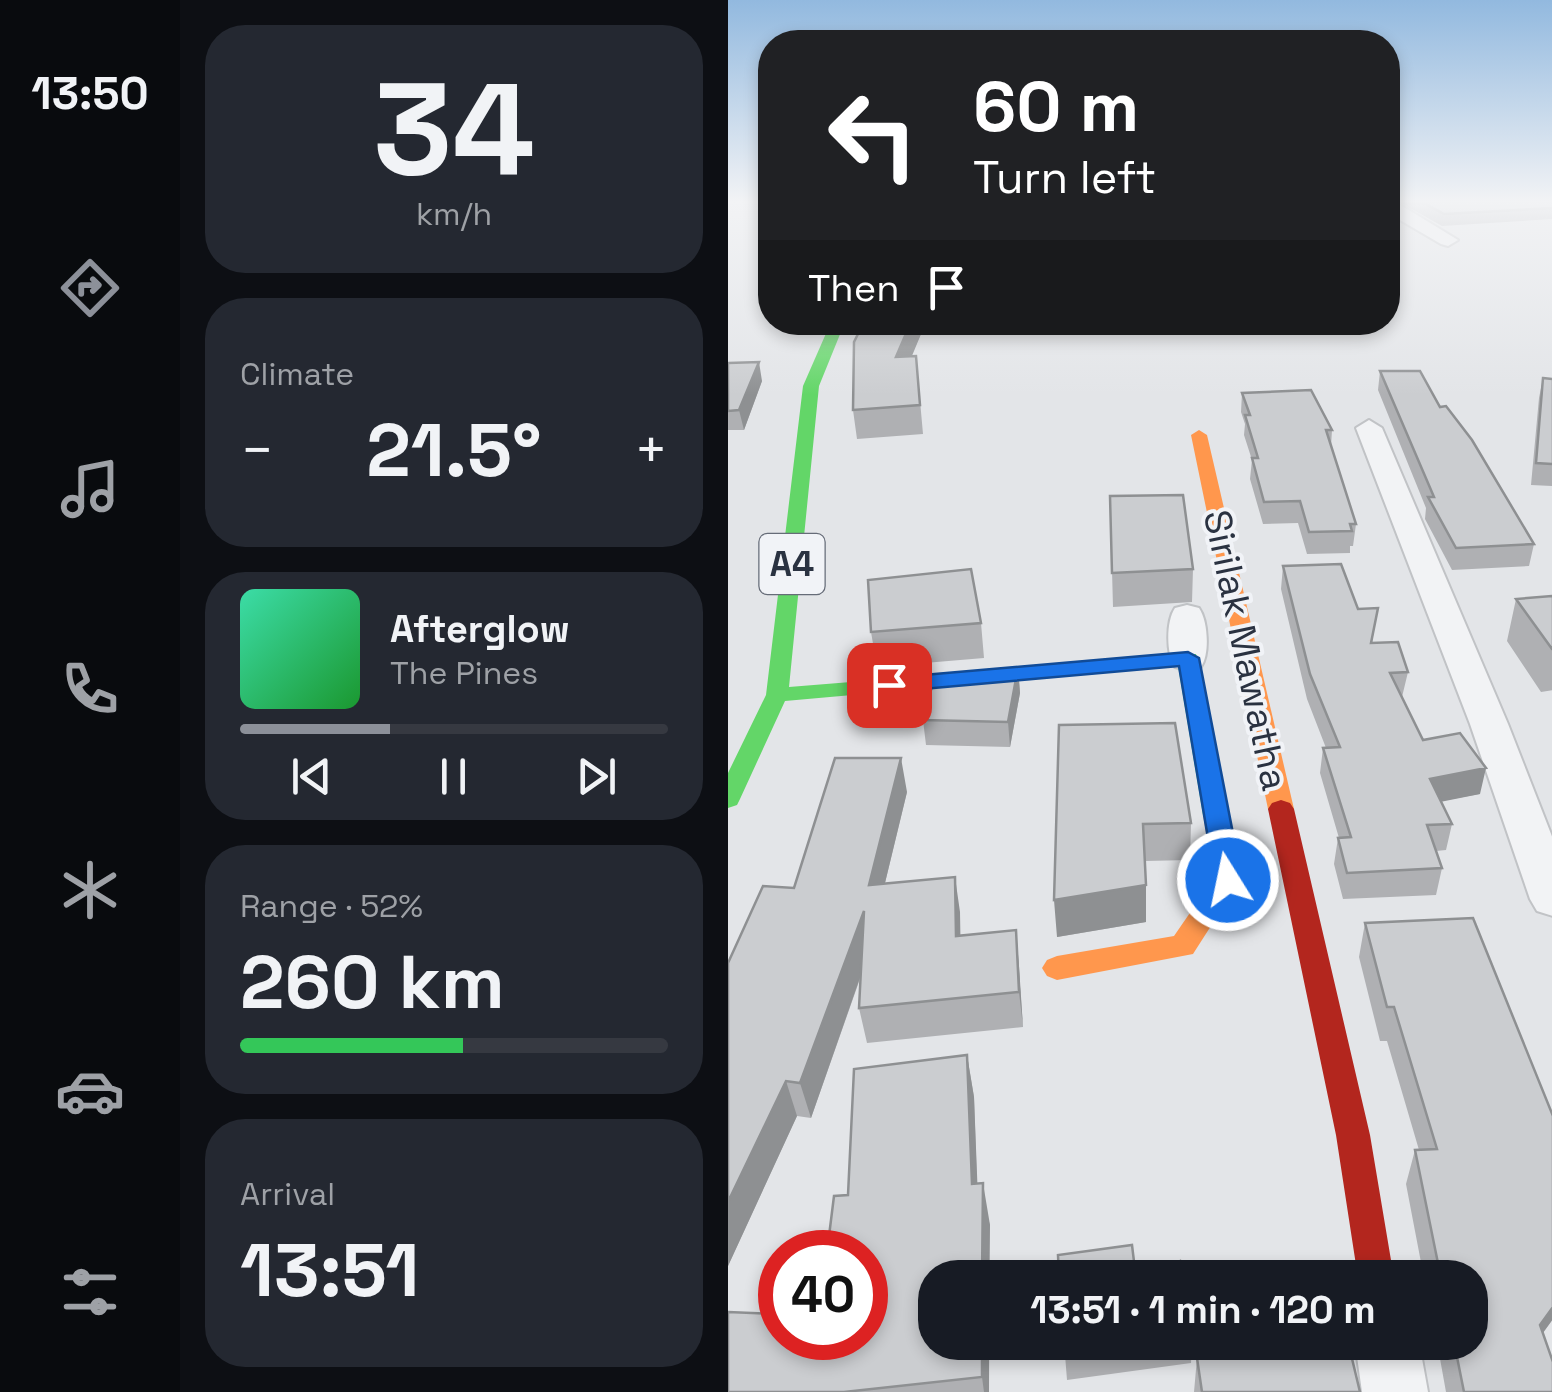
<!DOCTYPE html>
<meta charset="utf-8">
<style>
body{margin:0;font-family:"Space Grotesk",sans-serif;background:#242831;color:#f1f3f6;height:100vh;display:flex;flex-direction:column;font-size:38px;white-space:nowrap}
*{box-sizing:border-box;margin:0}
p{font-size:32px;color:#9ea1a6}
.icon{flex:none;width:55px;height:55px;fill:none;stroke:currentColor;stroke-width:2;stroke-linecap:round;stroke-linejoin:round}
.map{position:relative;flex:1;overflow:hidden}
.side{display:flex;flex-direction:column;gap:25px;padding:25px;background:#0d0f14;width:548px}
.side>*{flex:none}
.banner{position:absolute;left:30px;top:30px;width:642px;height:305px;border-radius:40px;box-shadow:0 5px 15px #0003;background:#202124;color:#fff;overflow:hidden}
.speed{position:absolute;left:30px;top:1230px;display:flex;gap:20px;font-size:50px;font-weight:700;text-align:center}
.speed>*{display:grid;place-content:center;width:130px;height:130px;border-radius:50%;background:#171b24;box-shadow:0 5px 15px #0003;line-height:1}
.speed .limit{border:15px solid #d22;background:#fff;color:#111}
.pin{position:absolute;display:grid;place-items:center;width:85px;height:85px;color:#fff;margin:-42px;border-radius:20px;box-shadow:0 5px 15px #0006}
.me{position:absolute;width:110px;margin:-55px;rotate:350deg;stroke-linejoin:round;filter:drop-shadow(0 0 8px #0008)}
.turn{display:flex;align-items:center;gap:35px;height:210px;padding:0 50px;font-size:45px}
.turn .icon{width:130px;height:130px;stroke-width:2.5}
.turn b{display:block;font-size:70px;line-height:85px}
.then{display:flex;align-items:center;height:95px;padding:0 50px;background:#0003;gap:20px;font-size:38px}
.big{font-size:75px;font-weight:800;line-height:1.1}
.side .card{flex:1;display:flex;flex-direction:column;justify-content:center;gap:15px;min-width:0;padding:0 35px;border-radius:40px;background:#242831}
.side .dial{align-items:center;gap:0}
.dial b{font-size:130px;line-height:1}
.song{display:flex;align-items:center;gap:30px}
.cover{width:120px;height:120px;border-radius:15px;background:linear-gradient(135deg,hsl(160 70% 55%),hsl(130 70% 35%))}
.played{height:10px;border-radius:5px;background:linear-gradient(90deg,#8c9099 35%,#363941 35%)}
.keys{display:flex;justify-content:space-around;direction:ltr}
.heat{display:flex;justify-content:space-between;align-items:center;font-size:55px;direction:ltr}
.charge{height:15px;border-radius:8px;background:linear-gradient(90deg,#34c759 52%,#363941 0)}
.trip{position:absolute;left:190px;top:1260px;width:570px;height:100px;border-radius:40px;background:#171b24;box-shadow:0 5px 15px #0003;font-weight:800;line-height:100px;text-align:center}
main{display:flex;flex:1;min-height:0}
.tab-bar{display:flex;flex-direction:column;width:180px;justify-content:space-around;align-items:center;background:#090b0e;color:#9ea1a6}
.tab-bar .icon{width:70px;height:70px}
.tab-bar .on{color:#8c9099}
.tab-bar b{font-size:45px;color:#f1f3f6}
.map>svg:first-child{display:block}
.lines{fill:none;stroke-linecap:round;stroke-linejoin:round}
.street-casing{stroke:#c1c3c6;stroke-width:4}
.street{fill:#f2f3f5;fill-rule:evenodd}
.fast{fill:#63d668;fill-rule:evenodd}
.slow{fill:#ff974d;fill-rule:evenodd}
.jam{fill:#b3261e;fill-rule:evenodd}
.wall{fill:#afb0b3}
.shaded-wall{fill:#8e9092}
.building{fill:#cbcdd0;stroke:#8e9092;stroke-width:2.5}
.route{fill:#1a73e8;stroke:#114b97;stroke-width:2.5}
.labels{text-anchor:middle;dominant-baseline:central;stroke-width:8;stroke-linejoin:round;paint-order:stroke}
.shield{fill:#f1f3f7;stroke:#666c78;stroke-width:2.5}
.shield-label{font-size:35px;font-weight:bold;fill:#2a3241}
.street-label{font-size:38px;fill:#2a3241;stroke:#f1f3f7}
</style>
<main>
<nav class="tab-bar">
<b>13:50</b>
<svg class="icon on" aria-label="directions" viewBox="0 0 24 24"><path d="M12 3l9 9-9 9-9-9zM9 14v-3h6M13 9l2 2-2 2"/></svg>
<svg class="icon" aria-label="music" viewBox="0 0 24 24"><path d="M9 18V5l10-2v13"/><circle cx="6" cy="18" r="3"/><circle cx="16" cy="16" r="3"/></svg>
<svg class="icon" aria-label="phone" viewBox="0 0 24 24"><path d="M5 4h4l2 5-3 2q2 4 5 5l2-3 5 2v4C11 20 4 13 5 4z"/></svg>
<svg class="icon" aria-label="climate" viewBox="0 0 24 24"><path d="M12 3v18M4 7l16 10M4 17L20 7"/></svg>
<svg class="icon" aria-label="car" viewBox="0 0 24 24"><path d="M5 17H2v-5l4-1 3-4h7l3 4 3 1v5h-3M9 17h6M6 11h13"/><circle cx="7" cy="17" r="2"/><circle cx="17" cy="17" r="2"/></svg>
<svg class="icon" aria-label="filters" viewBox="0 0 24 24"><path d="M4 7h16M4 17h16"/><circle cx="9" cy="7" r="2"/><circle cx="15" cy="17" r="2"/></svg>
</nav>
<section class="side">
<div class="card dial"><b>34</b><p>km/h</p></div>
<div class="card"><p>Climate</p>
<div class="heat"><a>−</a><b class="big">21.5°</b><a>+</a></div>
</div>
<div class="card">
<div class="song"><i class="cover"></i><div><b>Afterglow</b><p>The Pines</p></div></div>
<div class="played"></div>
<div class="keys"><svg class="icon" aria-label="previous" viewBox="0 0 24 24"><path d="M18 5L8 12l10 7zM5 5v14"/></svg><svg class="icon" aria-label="pause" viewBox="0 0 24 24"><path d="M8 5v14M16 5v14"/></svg><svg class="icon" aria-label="next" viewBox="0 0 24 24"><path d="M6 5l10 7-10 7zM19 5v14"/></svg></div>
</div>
<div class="card"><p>Range · 52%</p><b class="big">260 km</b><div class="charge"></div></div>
<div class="card"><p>Arrival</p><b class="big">13:51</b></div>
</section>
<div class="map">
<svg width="825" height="1392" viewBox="0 0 825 1392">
<rect width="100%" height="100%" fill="#e3e5e8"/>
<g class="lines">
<defs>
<path id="street" d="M660,200L666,201L730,240L720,246L713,244L660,213Z
M641,420L654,428L780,724L825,839V916L809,911L802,899L742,724L628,428Z
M459,605L471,608C480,621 482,654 473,667L460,670L447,667C438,654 438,621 447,608Z
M627,1342H691L700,1392H634Z"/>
</defs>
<use href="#street" class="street-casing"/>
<use href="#street" class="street"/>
<path class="fast" d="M103,322H117L91,386L61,687L468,654L501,815L497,821H479L475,815L450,666L57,701L12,799L9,805L0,808V773L38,695L75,386Z"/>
<path class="slow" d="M471,430L479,435L566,809L562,815H544L540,809L463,435Z
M488,806L497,809L501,815L513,879L465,954L329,980L319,976L314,968L319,960L329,956L446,936L486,878L475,815L479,809Z"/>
<path class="jam" d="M553,800L562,803L566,809L642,1135L666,1278H630L608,1135L540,809L544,803Z"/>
</g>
<path class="wall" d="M668,200H825V219L714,226Z
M660,203L669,210L667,222L660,219Z
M42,246V284H38L35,265Z
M183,322H191L193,334L183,356H188L195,434L129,439L125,410Z
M0,363L34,381L16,430H0Z
M652,371L712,407L806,544L801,566L724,570L697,519L698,508L650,390Z
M815,378L825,379V486L803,485L811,398Z
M514,393L604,430L603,446L628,524L625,546H622V553L579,554L570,523L535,524L522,479L524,460L516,435L517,424L513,412Z
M382,496L465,569L464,602L385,607Z
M555,566L630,609L650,608L644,642L680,672L674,697L695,740L752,794L713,801L724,824L718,850L708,851L714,868L708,895L615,899L606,864L610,838H611L592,773L595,748H598L579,699L553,589Z
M825,596V690L813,692L779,641L788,599Z
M253,623L256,658L149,667L143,632Z
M290,668L292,693L282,747L198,745L195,720Z
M331,725L463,823L462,860L417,861L418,922L329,937Z
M179,792L157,883L232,912V935L288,930L295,1027L139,1043L131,1008L133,976L83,1118L69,1116L0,1266V963L66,888Z
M637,923L825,1116V1319L815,1333L825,1392H718L709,1342H742V1278H696L678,1184L687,1150H691L659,1041H652L631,957Z
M239,1055L246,1097L249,1184L262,1225L261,1392H0L138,1338L120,1195Z
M336,1342H464L463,1363L339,1380Z
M469,1358L632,1392H466Z"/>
<path class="shaded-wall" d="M183,322H191L193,334L172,385L168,357Z
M31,362L34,381L16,430L11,410Z
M290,668L292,693L282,747L280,722Z
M173,758L179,792L148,920L141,885Z
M758,768L752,794L697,805L702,779Z
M227,877L232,912L233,971L228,936Z
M418,885V922L329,937L326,900Z
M136,911L143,946L83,1118L72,1083Z
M288,930L291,966L295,1027L291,992Z
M239,1055L246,1097L251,1225L244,1184Z
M58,1081L69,1116L0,1266V1202Z
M255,1183L262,1225L261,1278H254Z
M825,1307V1319L798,1356L812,1325Z
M254,1342H261V1392H256L254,1377Z"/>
<path class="building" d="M691,200H825V208L716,214Z
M42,246V265H35Z
M136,322H183L168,357L188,356L192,405L125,410L126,342Z
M31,362L11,410L0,411V363Z
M652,371H692L712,407L718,406L744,440L806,544L728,548L700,497H706Z
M815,378L825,379V464L808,463Z
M583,390L604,430H598L628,524H622L624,531L581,532L572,501L536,502L524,458H530L517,415H522L514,393Z
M455,495L465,569L384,573L382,496Z
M613,564L630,609L650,608L643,643L670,642L680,672L662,673L695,740L732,733L758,768L702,779L724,824L699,825L714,868L619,873L610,838L623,837L595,748L612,747L582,674L555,566Z
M243,569L253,623L143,632L140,580Z
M825,596V649H824L788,599Z
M290,668L280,722L195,720L207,675Z
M447,723L463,823L415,824L418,885L326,900L331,725Z
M107,758H173L141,885L227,877L228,936L288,930L291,992L131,1008L136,911L72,1083L58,1081L0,1202V963L35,886L66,888Z
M745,918L825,1116V1307L812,1325L825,1362V1392H736L726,1342H742V1278H713L687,1150L709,1149L666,1007H659L637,923Z
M239,1055L244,1184L255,1183L254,1278H208V1342H254V1377L116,1392H0V1312L52,1314V1338H138V1252H99L106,1196L120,1195L126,1069Z
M404,1245L408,1278H331L330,1255Z
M452,1261L454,1278H414Z
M336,1342H433L337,1356Z
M589,1342H620L632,1392H474L469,1358Z"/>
<linearGradient id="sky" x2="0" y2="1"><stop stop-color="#92b9df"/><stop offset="0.51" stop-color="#f2f3f5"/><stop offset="1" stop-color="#f2f3f5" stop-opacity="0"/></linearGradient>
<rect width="825" height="395" fill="url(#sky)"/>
<path class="route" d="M460,652L471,658L514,880L510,887H491L487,880L451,666L161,692L150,685L161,678Z"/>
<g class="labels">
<rect class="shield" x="31.5" y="534" width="65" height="60" rx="8"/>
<g class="shield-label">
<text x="64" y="564">A4</text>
</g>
<g class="street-label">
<text transform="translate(518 650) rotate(78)">Sirilak Mawatha</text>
</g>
</g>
</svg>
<div class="speed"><div class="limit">40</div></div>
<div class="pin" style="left:161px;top:685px;background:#d93025"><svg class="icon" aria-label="arrive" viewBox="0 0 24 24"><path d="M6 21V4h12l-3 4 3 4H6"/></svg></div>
<svg class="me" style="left:500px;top:880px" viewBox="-20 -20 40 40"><circle r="17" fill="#1a73e8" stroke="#fff" stroke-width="3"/><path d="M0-11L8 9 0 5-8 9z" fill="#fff"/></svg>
<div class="trip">13:51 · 1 min · 120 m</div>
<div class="banner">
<div class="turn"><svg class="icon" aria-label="left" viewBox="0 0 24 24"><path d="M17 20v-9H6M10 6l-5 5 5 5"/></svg><div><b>60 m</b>Turn left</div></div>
<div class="then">Then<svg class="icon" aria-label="arrive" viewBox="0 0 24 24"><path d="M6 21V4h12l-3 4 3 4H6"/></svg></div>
</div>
</div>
</main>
